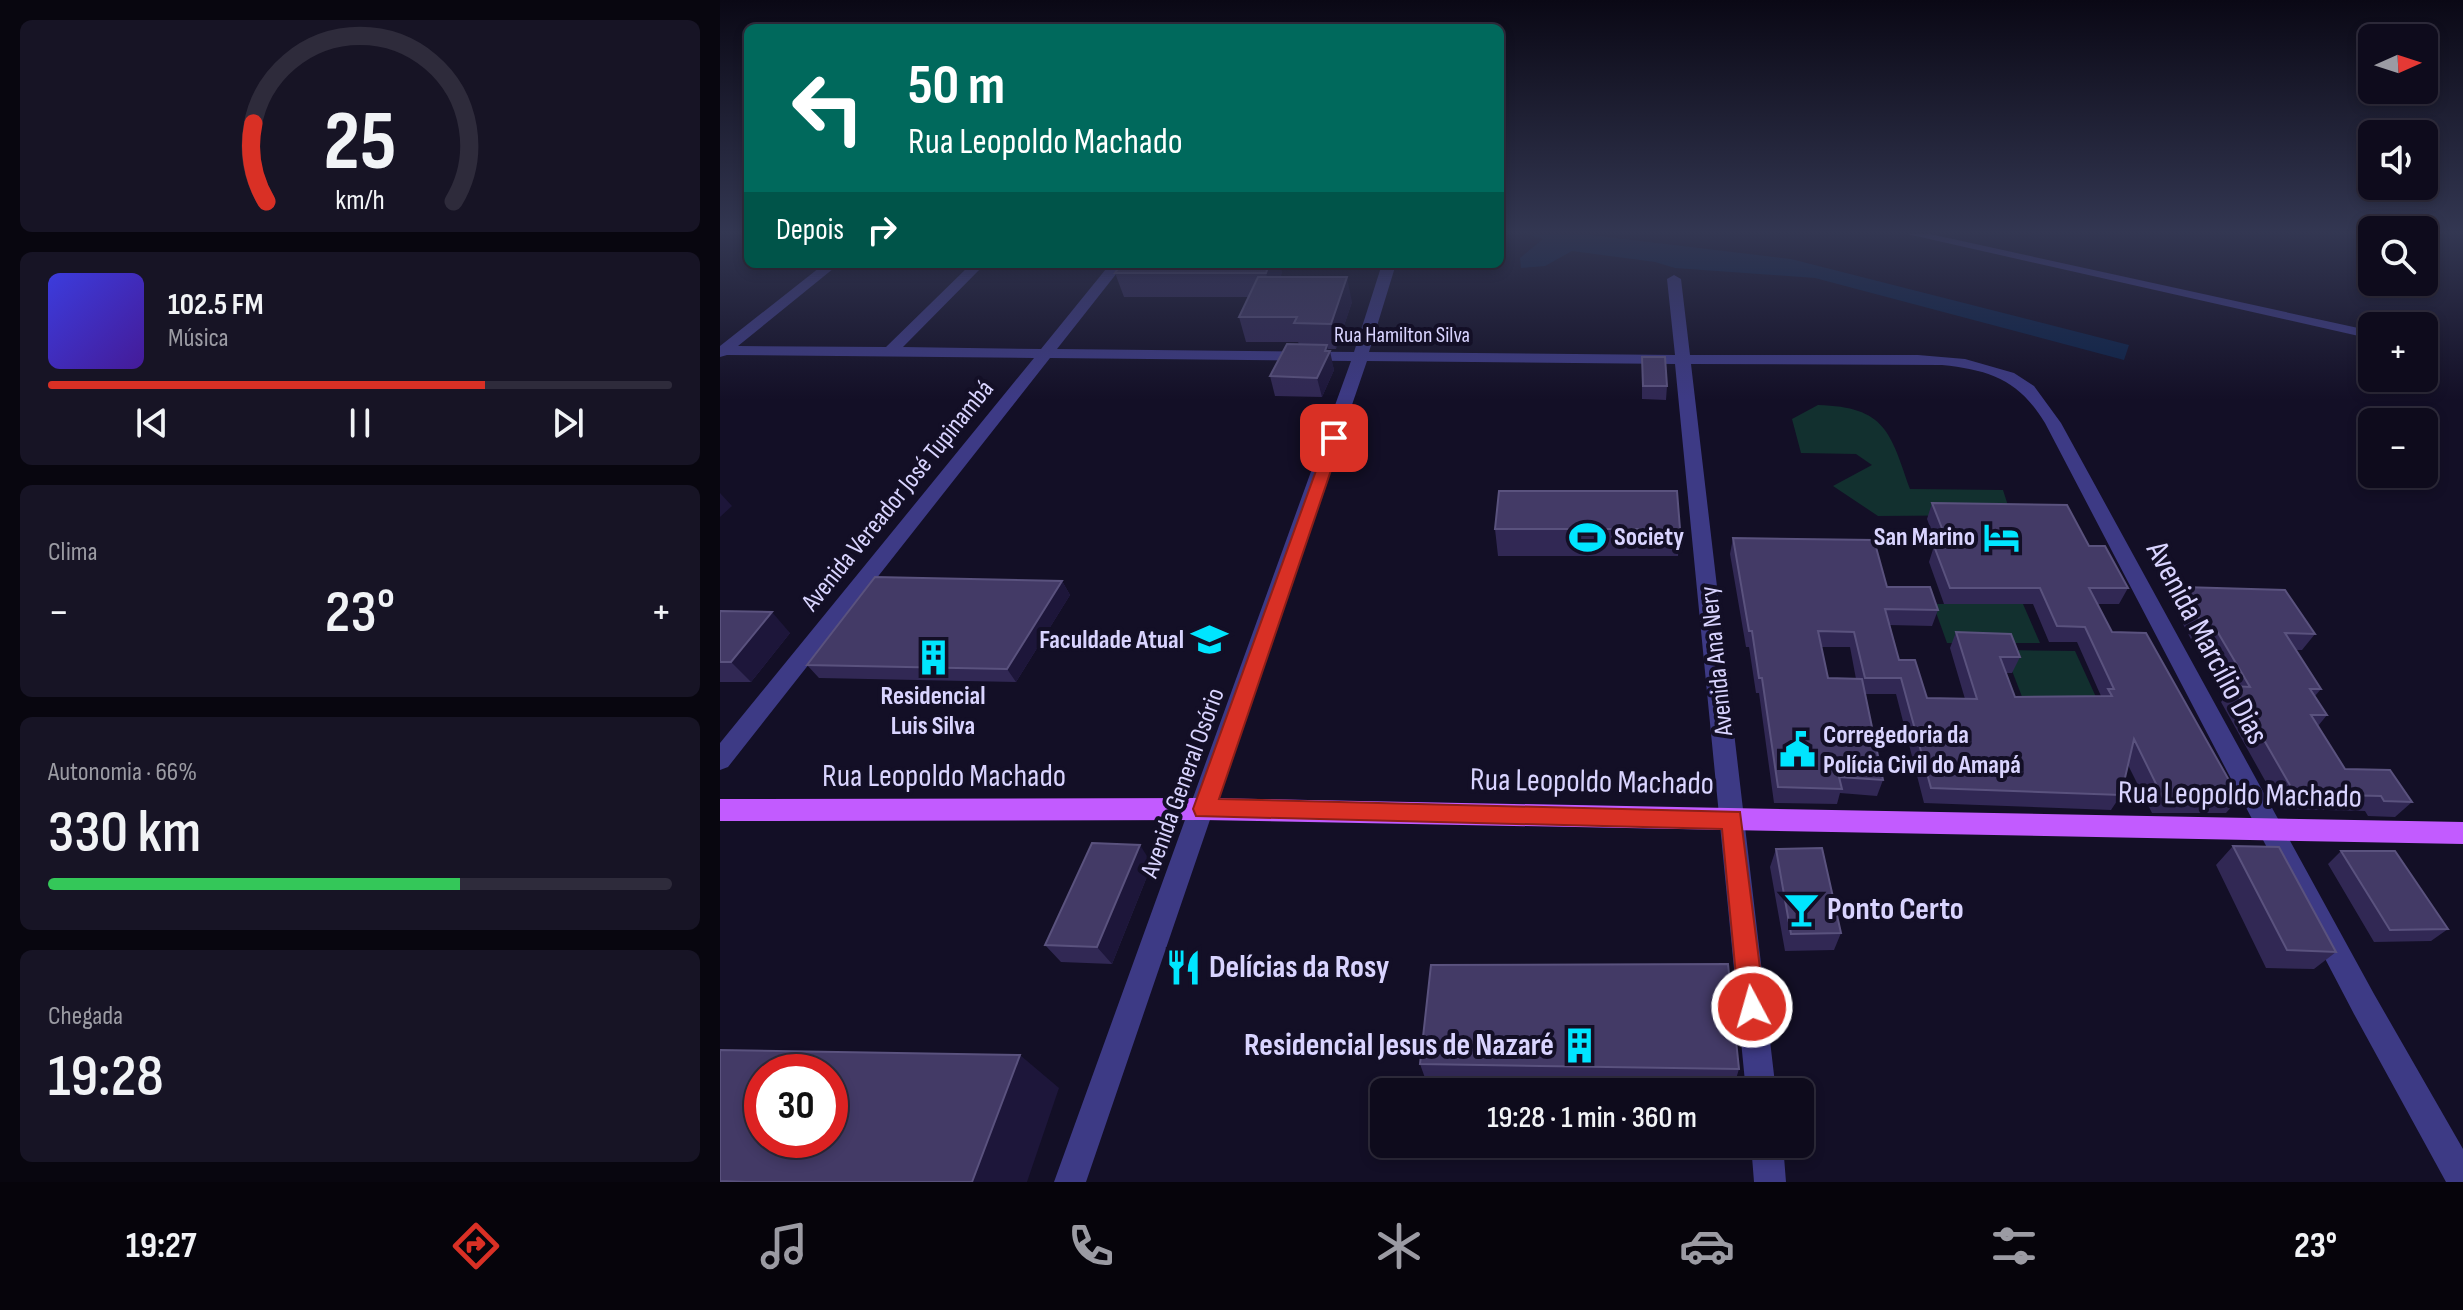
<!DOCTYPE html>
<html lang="pt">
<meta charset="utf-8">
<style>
body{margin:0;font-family:"Sofia Sans Condensed",sans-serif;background:#171425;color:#f1f3f6;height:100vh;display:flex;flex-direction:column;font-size:30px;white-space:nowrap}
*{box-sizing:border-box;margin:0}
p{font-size:26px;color:#9b9ba3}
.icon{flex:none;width:44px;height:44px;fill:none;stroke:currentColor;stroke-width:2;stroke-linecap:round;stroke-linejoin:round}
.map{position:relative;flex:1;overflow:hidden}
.side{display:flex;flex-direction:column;gap:20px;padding:20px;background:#08060f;width:720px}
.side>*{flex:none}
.guide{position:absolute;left:24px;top:24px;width:760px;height:244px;border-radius:12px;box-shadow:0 4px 12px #0003,0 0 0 2px #2e2b3b;background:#00695c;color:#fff;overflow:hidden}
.needle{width:52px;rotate:87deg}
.controls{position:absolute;left:1638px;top:24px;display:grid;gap:16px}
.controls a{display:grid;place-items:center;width:80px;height:80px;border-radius:12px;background:#0e0b1c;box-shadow:0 4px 12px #0003,0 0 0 2px #2e2b3b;font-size:40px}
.speed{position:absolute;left:24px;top:1054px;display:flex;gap:16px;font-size:40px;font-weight:700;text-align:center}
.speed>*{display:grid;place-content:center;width:104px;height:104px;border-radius:50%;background:#0e0b1c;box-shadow:0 4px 12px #0003,0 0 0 2px #2e2b3b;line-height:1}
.speed .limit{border:12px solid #d22;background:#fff;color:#111}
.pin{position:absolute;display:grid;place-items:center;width:68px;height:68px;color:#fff;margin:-34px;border-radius:16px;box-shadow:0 4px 12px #0006}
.me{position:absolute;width:88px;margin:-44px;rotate:354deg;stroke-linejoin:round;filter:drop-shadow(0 0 6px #0008)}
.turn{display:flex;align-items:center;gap:28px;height:168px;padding:0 32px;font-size:36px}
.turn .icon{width:104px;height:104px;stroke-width:2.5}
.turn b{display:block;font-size:56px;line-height:68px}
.then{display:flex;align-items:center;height:76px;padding:0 32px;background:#0003;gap:16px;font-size:30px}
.big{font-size:60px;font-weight:600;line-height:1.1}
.side .card{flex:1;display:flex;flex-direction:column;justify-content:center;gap:12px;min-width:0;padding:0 28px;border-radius:12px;background:#171425}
.side .dial{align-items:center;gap:0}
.dial svg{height:208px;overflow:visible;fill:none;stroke:#2e2b3b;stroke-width:7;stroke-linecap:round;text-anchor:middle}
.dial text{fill:#f1f3f6;stroke:none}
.song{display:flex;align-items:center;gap:24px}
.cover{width:96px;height:96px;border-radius:12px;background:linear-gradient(135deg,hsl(240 70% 55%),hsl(260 70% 35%))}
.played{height:8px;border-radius:4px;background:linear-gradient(90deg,#d93025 70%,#2e2b3b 70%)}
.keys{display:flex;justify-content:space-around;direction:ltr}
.heat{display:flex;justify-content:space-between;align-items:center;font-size:44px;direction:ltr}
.charge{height:12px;border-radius:6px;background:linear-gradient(90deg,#34c759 66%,#2e2b3b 0)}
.trip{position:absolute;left:650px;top:1078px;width:444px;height:80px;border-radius:12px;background:#0e0b1c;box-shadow:0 4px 12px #0003,0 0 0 2px #2e2b3b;font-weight:600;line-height:80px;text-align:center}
.dock{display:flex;height:128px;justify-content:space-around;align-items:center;background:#06040b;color:#9b9ba3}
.dock .icon{width:56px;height:56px}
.dock .active{color:#d93025}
.dock b{font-size:36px;color:#f1f3f6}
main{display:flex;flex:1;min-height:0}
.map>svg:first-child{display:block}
.green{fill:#12302f}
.water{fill:#0c2248}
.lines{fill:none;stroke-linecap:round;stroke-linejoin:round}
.minor{fill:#3d3a85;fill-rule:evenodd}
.major{fill:#c25bff;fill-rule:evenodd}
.wall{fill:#312854;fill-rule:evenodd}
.shaded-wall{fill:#1d163a}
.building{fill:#433a66;stroke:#5a527e;stroke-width:2;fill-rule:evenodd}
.route{fill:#d93025;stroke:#8d1f18;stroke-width:2}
.labels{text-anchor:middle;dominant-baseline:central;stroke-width:8;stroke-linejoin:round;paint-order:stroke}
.far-street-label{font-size:22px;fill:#d9d4ff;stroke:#130f26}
.street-label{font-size:26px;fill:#d9d4ff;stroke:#130f26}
.poi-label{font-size:26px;font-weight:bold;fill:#d9d4ff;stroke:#130f26;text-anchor:start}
.near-street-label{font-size:32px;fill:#d9d4ff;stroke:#130f26}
.near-poi-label{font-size:32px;font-weight:bold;fill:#d9d4ff;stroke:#130f26;text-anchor:start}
</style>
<main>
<section class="side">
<div class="card dial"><svg viewBox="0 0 100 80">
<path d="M14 69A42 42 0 1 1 86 69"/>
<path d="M14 69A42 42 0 0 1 9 39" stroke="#d93025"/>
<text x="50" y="56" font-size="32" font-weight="700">25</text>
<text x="50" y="72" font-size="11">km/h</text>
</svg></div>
<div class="card">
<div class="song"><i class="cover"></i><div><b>102.5 FM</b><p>Música</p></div></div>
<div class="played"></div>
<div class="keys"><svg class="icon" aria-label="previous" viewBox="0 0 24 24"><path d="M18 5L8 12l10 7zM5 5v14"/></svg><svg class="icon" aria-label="pause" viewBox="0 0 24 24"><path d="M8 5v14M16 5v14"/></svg><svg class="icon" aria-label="next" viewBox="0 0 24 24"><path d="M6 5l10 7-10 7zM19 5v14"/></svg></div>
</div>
<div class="card"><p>Clima</p>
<div class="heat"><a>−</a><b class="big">23°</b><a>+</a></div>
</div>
<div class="card"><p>Autonomia · 66%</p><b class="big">330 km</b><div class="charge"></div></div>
<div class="card"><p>Chegada</p><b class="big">19:28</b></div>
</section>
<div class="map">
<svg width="1743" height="1182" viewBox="0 0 1743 1182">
<rect width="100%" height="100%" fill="#130f26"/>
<path class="green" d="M1098,405C1166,407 1170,432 1190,489L1283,490L1291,515L1158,516L1113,486L1152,465L1136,454L1081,453L1072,419Z
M1213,604H1303L1320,643H1227Z
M1284,650L1355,651L1381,708L1306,707Z"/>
<path class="water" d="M807,234H862L1071,259L1409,345L1404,360L1095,278L955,268L935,262L852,251L825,266L801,268L800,258L823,239Z"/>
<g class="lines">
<path class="minor" d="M1187,234H1210L1652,331V339Z
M104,264H119L18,346L166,347L251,264H265L183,347L321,349L390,264H404L337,349L634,352L662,264H676L649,352L955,355L947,279L954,275L961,279L970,355H1198L1245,359L1294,373L1314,386L1341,423L1654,994L1743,1149V1182H1726L1634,1014L1325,423C1299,380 1270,370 1222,365L971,364L1056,1092H1026L955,364L647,361L366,1182H334L631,361L330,358L8,767L0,770V743L314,358L7,355L0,357V346Z
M1031,1144H1063L1066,1182H1034Z"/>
<path class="major" d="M484,798L1743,822V844L484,820L0,821V799Z"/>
</g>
<path class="wall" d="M562,272L560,277L632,302L616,349H608L614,370L602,397L555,396L550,376L579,344L578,342H526L519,317L528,297H404L395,273Z
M922,357L947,386L946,400L922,399Z
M1212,503L1369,546L1408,588L1399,604H1377L1392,632L1519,798L1506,813H1432L1408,765L1401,795L1391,810L1204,803L1176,694H1145L1163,780L1157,796L1120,793L1117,804L1054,803L1039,693H1036L1029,647H1026L1010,554L1013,538L1167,587L1218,610L1212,626L1169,625L1179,660L1207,698L1245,699L1230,648L1236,632L1300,657L1292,673H1286L1295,697L1381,696L1357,642H1329L1313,604H1224L1209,562L1214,546H1217L1207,519ZM1101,647H1130L1136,679L1108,678Z
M775,529H960L958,556H778Z
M342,581L350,595L296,682L99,678L87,665Z
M1462,587L1595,634L1582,650H1576L1601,689L1595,696L1607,715L1598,726L1625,769L1692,802L1675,817L1648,816L1645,811L1561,809L1501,702L1511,690L1486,647H1475L1452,603Z
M0,611L70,633L31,682H0Z
M1513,846L1616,952L1594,969L1546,968L1496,865Z
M1056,849L1121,933L1114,950L1065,951L1050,867Z
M1621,851L1728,929L1711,941L1654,942L1608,864Z
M432,864L392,964L341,962L325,945Z
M700,1064L1019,1069L1012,1092H710Z"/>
<path class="shaded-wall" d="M549,264H560L562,272L552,297L546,273Z
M627,277L632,302L616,349L611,324Z
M607,345L609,354L610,351L614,370L602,397L597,378Z
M0,493L12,506L0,517Z
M342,581L350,595L296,682L287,669Z
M52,612L70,633L31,682L11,662Z
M420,845L432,864L392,964L377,947Z
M300,1055L339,1088L307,1182H252Z"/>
<path class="building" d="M402,264H549L546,273H395Z
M538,277H627L611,324L574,323L577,317H519Z
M567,344L607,345L605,351H610L597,378L550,376Z
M922,357H945L947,386H923Z
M779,491H957L960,529H775Z
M1212,503L1347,505L1369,546H1385L1408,588H1369L1392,632L1426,633L1519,798H1443L1414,739L1401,795L1211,788L1181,678H1145L1134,632L1098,631L1108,678L1142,679L1163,780L1119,777L1122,789L1058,787L1042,678H1039L1032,631H1029L1013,538L1154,540L1167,587H1210L1218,610L1165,609L1179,660H1195L1207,698L1257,699L1236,632L1291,634L1300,657H1280L1295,697L1392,696L1388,689H1394L1365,627L1337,626L1320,588H1230L1214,546H1229Z
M155,577L342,581L287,669L87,665Z
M1462,587L1565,590L1595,634L1565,633L1601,689H1590L1607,715H1591L1625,769L1670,770L1692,802L1664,801L1661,796L1575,794L1513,686L1530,687L1497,631H1486Z
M0,611L52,612L11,662H0Z
M372,843L420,845L377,947L325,945Z
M1513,846L1559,847L1616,952L1567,950Z
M1102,848L1121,933L1071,934L1056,849Z
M1621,851H1675L1728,929L1670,930Z
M1008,964L1019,1069L700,1064L711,965Z
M0,1050L300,1055L252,1182H26L0,1181ZM42,1072H110V1140H42Z"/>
<linearGradient id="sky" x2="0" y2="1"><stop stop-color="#0a0815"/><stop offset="0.58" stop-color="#333752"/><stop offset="1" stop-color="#333752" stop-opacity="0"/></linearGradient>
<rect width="1743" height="400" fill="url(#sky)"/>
<path class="route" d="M609,435L622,438L499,799L1020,812L1045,1007L1042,1016L1032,1020L1023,1016L1019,1007L1002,829L476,816L473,809Z"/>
<defs>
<symbol id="stadium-bare" viewBox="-9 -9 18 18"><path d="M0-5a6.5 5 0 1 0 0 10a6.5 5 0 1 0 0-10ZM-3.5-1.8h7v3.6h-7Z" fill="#00e5ff" stroke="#130f26" stroke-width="2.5" paint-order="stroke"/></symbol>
<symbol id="hotel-bare" viewBox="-9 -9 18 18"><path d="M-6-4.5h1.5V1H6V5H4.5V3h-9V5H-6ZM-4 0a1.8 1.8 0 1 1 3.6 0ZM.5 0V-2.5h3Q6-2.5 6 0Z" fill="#00e5ff" stroke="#130f26" stroke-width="2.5" paint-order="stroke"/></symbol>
<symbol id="university-bare" viewBox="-9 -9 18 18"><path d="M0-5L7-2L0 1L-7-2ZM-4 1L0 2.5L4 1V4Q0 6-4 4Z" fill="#00e5ff" stroke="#130f26" stroke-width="2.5" paint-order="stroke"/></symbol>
<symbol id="building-bare" viewBox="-9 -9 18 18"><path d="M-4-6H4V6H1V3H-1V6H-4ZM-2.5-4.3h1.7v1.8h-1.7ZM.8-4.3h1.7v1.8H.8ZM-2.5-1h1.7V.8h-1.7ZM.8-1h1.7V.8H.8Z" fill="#00e5ff" stroke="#130f26" stroke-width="2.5" paint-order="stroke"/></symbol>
<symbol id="civic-bare" viewBox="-9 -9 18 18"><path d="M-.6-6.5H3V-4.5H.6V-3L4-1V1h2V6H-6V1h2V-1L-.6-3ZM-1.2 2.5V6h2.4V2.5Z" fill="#00e5ff" stroke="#130f26" stroke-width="2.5" paint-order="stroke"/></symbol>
<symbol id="bar-bare" viewBox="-9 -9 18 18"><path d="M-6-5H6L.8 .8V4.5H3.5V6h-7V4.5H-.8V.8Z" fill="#00e5ff" stroke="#130f26" stroke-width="2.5" paint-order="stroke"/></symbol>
<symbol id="restaurant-bare" viewBox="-9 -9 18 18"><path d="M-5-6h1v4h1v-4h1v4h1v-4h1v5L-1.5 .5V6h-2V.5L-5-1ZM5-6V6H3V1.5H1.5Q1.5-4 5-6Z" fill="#00e5ff" stroke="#130f26" stroke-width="2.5" paint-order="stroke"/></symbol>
</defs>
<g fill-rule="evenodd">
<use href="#stadium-bare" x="842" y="512" width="51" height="51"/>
<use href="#hotel-bare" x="1256" y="512" width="51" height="51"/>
<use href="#university-bare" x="464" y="614" width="51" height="51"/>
<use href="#building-bare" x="188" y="632" width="51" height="51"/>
<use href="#civic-bare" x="1052" y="724" width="51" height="51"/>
<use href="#bar-bare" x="1056" y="884" width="51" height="51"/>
<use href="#restaurant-bare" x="438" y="942" width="51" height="51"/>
<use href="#building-bare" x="834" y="1020" width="51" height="51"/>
</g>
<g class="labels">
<g class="far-street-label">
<text x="682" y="335">Rua Hamilton Silva</text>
</g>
<g class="street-label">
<text transform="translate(178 496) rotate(-51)">Avenida Vereador José Tupinambá</text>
<text transform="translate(997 661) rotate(-96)">Avenida Ana Nery</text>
<text transform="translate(463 783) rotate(-70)">Avenida General Osório</text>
</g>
<g class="poi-label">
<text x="894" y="537">Society</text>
<text x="1255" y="537" text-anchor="end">San Marino</text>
<text x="464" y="640" text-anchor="end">Faculdade Atual</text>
<text x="213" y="696" text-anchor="middle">Residencial<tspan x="213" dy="30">Luis Silva</tspan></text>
<text x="1103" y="735">Corregedoria da<tspan x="1103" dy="30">Polícia Civil do Amapá</tspan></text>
</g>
<g class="near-street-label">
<text transform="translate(1487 643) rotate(62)">Avenida Marcílio Dias</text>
<text x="224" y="776">Rua Leopoldo Machado</text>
<text transform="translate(872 782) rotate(1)">Rua Leopoldo Machado</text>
<text transform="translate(1520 795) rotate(1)">Rua Leopoldo Machado</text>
</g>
<g class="near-poi-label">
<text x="1107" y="909">Ponto Certo</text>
<text x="489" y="967">Delícias da Rosy</text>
<text x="834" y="1045" text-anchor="end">Residencial Jesus de Nazaré</text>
</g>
</g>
</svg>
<div class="controls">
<a><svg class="needle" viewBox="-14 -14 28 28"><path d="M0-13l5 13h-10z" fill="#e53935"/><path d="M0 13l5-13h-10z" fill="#9b9ba3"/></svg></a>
<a><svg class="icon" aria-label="sound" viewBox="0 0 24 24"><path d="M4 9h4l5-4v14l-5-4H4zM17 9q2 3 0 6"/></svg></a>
<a><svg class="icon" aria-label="search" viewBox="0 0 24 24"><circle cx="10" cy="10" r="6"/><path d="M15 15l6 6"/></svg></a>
<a>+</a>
<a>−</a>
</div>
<div class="speed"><div class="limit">30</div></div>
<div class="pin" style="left:614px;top:438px;background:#d93025"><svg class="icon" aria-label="arrive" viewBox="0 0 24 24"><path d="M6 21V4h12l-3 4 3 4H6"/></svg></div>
<svg class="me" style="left:1032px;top:1007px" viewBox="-20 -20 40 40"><circle r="17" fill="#d93025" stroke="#fff" stroke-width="3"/><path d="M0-11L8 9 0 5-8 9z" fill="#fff"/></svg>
<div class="trip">19:28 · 1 min · 360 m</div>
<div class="guide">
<div class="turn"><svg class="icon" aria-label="left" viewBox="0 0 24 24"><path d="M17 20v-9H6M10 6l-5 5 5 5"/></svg><div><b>50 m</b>Rua Leopoldo Machado</div></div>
<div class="then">Depois<svg class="icon" aria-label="right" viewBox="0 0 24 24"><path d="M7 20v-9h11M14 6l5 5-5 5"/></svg></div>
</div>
</div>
</main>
<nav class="dock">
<b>19:27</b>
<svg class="icon active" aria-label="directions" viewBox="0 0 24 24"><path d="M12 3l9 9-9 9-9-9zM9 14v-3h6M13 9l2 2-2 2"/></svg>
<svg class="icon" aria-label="music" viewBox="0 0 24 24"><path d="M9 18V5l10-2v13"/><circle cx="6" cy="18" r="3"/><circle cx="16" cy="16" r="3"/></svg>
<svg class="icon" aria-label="phone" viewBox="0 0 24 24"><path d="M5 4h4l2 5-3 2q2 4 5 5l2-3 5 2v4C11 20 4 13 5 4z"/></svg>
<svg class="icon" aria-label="climate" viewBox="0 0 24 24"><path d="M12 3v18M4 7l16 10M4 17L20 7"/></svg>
<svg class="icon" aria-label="car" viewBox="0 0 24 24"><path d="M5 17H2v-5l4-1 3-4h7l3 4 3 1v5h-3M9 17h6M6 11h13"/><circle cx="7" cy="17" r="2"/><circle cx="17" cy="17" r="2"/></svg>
<svg class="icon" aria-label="filters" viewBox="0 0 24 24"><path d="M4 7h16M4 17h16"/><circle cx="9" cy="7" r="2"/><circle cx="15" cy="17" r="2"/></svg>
<b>23°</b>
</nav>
